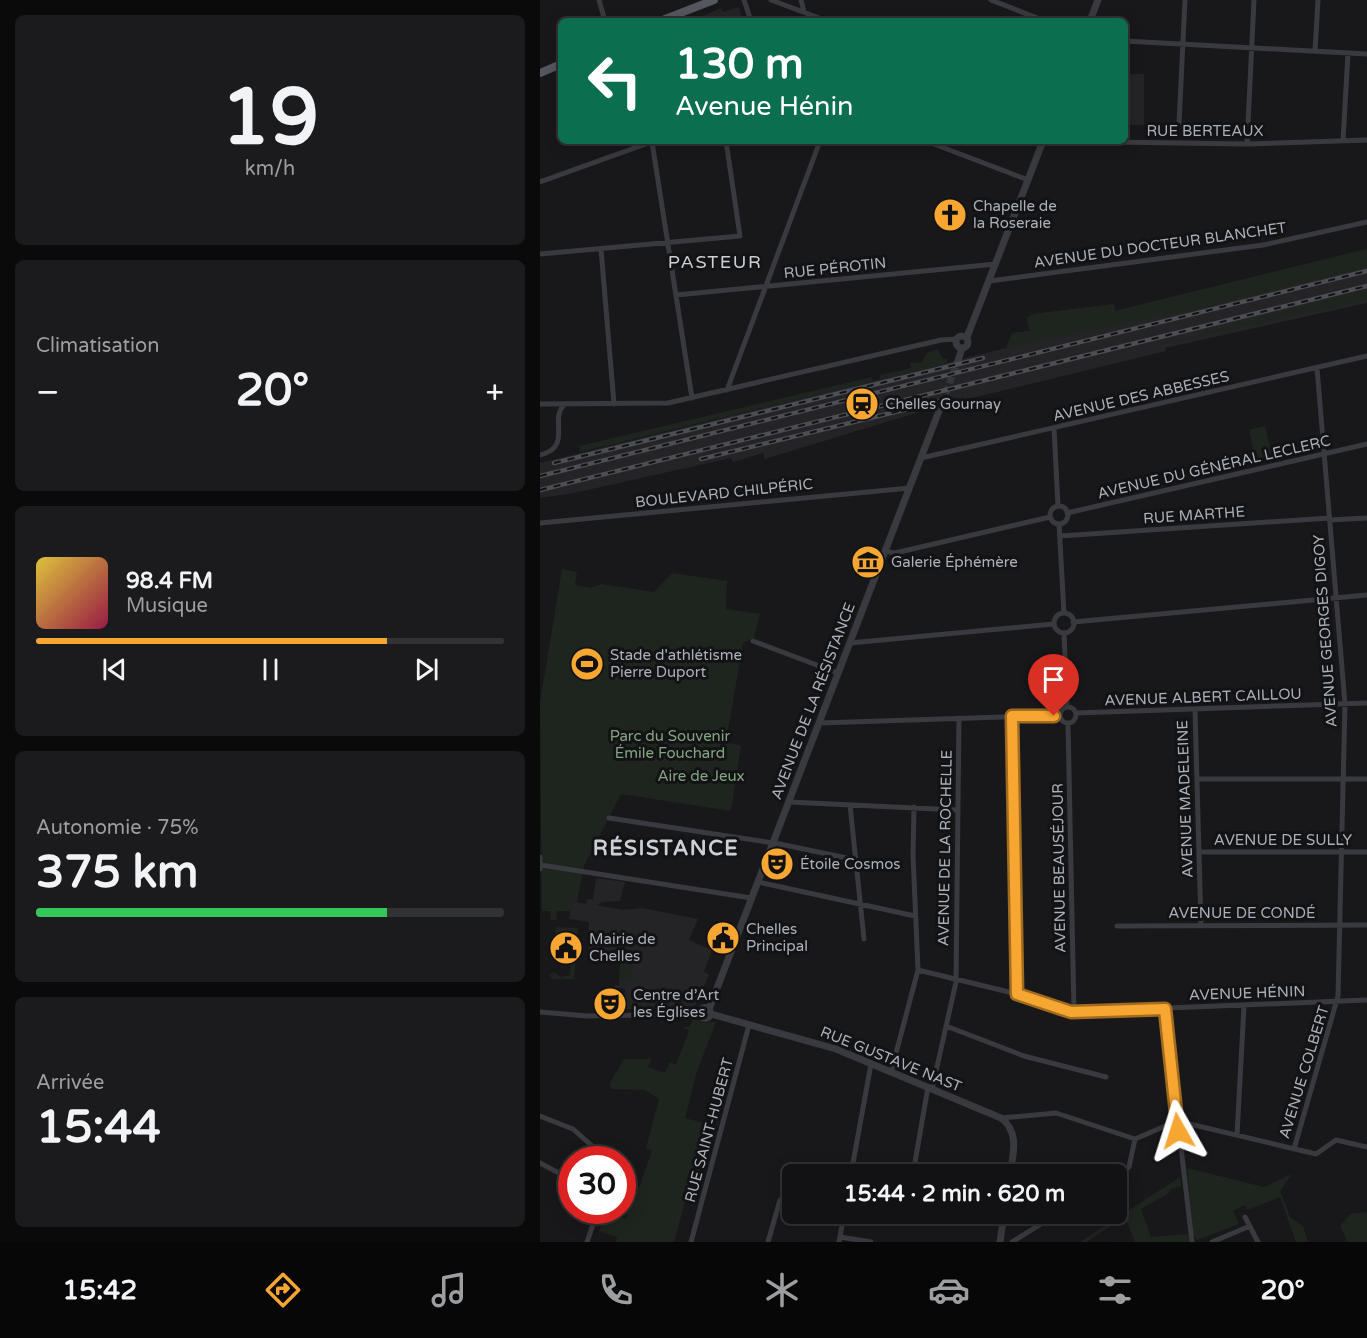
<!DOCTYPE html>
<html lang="fr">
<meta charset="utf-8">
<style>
body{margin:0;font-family:"Varela Round",sans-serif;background:#1b1b1d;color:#f1f3f6;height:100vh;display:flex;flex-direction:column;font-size:22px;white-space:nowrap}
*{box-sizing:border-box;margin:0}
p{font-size:20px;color:#9c9ea0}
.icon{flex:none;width:33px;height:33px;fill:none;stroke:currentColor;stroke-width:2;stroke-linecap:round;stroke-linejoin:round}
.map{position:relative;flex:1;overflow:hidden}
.drawer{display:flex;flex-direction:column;gap:15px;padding:15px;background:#0a0a0b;width:540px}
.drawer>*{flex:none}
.hud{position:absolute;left:18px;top:18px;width:570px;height:126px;border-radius:9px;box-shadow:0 3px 15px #0003,0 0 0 2px #313234;background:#0b6e4f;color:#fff;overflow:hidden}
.speed{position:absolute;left:18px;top:1146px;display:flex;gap:12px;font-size:30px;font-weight:700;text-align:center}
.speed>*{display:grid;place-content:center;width:78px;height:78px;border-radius:50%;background:#121214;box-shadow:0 3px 15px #0003,0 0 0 2px #313234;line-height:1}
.speed .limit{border:9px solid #d22;background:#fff;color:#111}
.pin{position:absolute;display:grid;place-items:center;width:51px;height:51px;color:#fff;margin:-62px -26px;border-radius:50% 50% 50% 0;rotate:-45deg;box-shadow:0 0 6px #0007}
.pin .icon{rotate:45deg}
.me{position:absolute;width:66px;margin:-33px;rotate:354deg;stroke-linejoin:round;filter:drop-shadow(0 0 4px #0008)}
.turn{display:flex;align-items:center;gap:21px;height:126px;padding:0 18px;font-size:27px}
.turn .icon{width:78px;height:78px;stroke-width:2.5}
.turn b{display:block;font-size:42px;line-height:51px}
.big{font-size:45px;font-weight:800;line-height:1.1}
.drawer .widget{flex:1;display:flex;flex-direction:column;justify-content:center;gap:9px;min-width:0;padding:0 21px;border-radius:9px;background:#1b1b1d}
.drawer .dial{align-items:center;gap:0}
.dial b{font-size:78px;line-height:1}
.song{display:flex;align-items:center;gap:18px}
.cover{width:72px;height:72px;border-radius:9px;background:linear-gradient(135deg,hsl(50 70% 55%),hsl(340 70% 35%))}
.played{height:6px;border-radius:3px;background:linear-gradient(90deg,#f8a632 75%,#313234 75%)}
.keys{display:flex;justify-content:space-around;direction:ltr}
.heat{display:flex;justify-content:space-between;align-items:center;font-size:33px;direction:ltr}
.charge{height:9px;border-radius:4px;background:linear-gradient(90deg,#34c759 75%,#313234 0)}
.trip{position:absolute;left:242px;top:1164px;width:345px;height:60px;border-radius:9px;background:#121214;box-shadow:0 3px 15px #0003,0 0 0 2px #313234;font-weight:800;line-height:60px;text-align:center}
.menu{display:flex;height:96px;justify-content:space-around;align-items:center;background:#070708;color:#9c9ea0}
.menu .icon{width:42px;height:42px}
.menu .on{color:#f8a632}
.menu b{font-size:27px;color:#f1f3f6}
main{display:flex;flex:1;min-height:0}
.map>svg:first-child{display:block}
.built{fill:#242427}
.green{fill:#1e251e}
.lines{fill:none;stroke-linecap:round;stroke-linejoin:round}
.tertiary-tunnel{stroke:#35363a;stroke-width:7;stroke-dasharray:7 3.5;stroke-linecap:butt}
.minor{stroke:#393a3f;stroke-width:5}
.tertiary{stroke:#393a3f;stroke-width:7}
.primary{stroke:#55575e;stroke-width:8}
.rail-casing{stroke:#4c4e54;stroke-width:4.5}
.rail{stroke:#131315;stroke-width:2;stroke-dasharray:7;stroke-linecap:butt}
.route-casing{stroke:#a16c20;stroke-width:15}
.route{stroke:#f8a632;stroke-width:10}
.labels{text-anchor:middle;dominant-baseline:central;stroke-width:6;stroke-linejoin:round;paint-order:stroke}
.street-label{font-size:15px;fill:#aab0ba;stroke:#131315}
.poi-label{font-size:15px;fill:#aab0ba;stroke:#131315;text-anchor:start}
.park-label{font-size:15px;fill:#81a680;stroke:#131315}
.quarter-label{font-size:18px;letter-spacing:1.5px;fill:#cbcfd6;stroke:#131315}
.district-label{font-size:21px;font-weight:bold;letter-spacing:1.5px;fill:#cbcfd6;stroke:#131315}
</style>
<main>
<section class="drawer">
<div class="widget dial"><b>19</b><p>km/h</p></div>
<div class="widget"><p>Climatisation</p>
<div class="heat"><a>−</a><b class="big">20°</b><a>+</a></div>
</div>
<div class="widget">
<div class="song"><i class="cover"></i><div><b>98.4 FM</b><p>Musique</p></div></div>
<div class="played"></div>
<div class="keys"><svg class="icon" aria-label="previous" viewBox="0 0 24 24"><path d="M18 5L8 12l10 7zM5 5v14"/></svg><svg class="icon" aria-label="pause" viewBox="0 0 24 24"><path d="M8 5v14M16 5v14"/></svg><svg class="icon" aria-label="next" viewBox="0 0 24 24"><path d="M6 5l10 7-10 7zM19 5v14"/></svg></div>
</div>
<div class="widget"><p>Autonomie · 75%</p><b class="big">375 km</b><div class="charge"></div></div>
<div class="widget"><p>Arrivée</p><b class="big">15:44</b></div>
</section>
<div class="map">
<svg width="827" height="1242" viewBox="0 0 827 1242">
<rect width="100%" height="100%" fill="#18181a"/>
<path class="built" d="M199,7L203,21H157L156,19L181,8L183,12Z
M585,74H604V125H585V139Z
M827,249V303L625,348L626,351L424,400L415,398L392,403L389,409L225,459L223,453L193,462L191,458L34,493L0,498V463L466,348L472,333L489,331L487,318L493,314L574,304L575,311Z
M56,878L85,882L80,901L62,902L57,905L83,910L102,908L158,919L149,940L172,950L164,972L169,975L155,1006L150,1009H84L85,989L75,988V985H79L81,950H73V955L48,954L49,922L29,919L32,901L46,904L47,899L53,900Z"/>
<path class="green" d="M827,249V267L648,311L466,348L472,333L489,331L487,318L493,314L574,304L575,311Z
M827,289V300L618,345Z
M398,349L402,358L408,359L406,364L340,379V375L371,368L370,362L381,363L387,353Z
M332,377L333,381L40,452L39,446Z
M725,426L733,459L716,463L709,430Z
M22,569L37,572L35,585L50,588L61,584L114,592L132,573L187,581L186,609L220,614L214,638L203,643L186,742L201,746L191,811L81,794L44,866L37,902H32L30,911H17L16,920H11L10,911H2L0,702Z
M16,927L38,928L34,979H13L9,975L14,972L20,977L30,975L32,935L16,936Z
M81,958L93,959L91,981H79Z
M153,1018L164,1023L176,1022L156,1074L145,1118L178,1127V1128L172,1127L158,1177L152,1176L134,1242H76L77,1237L59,1231L67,1213L86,1219L88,1213L82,1210L83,1190L93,1193L96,1187H99L112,1151L106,1148L119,1099L105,1090L73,1089L70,1087V1083L84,1059H111L108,1067L125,1073L130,1062L136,1065L149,1031L142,1027H150Z
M647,1168L724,1187L752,1174L740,1191L750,1217L763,1226L768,1242H756L740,1197L707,1210L705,1205L693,1211L699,1224L657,1240L653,1233Z
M640,1177L641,1186L631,1189L629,1193L601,1209L611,1237L648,1234L649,1242H595L585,1217L546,1242H540Z
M827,1212V1242H808L800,1226L810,1214Z"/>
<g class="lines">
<path class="tertiary-tunnel" d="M402,403L418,361"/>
<path class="minor" d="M59,0L65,21
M204,0L211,21
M231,0L287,21
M261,0L264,12
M451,0L505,21
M585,41L827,54
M775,51L778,0
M639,124L645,0
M386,141L488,180
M503,141L707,144L827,140
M803,141L808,53
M112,142L152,398
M707,144L714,0
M0,182L114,141
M61,249L74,404
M0,254L200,236L186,141
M450,281L723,245L827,222
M136,295L456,264
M187,390L280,141
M0,404L128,403L401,340L417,339
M514,428L518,506
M0,455C33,447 9,419 24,405
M381,458L827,356
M510 515a9 9 0 1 1 18 0a9 9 0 1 1-18 0Z
M527,513L827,444
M790,520L827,518
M0,523L370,488
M519,524L524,613
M520,536L790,518
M345,551L355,553L510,517
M514 623a10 10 0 1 1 20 0a10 10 0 1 1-20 0Z
M533,622L827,595
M524,633L527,707
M213,641L298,673
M310,643L513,624
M520 715a8 8 0 1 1 16 0a8 8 0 1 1-16 0Z
M655,709L661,926
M536,713L827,703
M473,716L477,994
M279,723L520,715
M528,723L534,1012
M657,779H827
M249,802L417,810
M310,805L324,939
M69,818L240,844L316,860
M659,852H827
M0,857V869
M1,865L211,898
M218,882L375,916
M577,926L827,925
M378,970L477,994L531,1012L827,1000
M625,1009L652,1242
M0,1012L47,1016L160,1014
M406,1026L484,1056L566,1077
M351,1072L378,970L373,855L374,807
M392,1089L416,982L419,718
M0,1116L33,1129L68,1160
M461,1118L516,1113L595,1139L637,1121L776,1154L796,1140L827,1147
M697,1135L704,1006
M754,1149L798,996L805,704L777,368
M0,1163L32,1180
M311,1174L331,1064
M373,1174L388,1087
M576,1176L589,1167L595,1139
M705,1217L718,1242
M300,1237L331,1242
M47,1242L58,1210
M151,1242L209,1025
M228,1242L240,1200
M299,1242L304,1214
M472,1242L517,1214
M672,1242L710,1226"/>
<path class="tertiary" d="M550,21L558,0
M416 342a6 6 0 1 1 12 0a6 6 0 1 1-12 0Z
M427,337L503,141
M418,361L422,348
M159.5 1013a5.5 5.5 0 1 1 11 0a5.5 5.5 0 1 1-11 0Z
M169,1009L402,403
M171,1014L296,1049L461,1118C480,1132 473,1155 470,1174
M460,1242L464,1214"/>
<path class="primary" d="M120,21L174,0
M0,73L21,64"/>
<defs>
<path id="rail" d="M161,459L405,400
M14,463L443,358
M0,476L827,271
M0,490L827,286"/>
</defs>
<use href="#rail" class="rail-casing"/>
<use href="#rail" class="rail"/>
</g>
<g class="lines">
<defs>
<path id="route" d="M514,716H472L477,994L531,1012L625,1009L638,1131"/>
</defs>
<use href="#route" class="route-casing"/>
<use href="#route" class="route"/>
</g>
<defs>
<symbol id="church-disc" viewBox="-11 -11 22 22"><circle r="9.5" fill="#f8a632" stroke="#131315"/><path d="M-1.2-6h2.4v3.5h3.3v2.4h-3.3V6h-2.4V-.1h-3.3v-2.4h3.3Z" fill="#111"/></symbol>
<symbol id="station-disc" viewBox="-11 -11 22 22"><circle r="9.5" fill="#f8a632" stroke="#131315"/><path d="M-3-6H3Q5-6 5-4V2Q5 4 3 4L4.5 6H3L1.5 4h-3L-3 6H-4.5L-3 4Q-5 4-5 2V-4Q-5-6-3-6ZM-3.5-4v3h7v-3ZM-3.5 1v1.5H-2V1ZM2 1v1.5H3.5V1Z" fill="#111"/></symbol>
<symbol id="museum-disc" viewBox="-11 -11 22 22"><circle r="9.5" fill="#f8a632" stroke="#131315"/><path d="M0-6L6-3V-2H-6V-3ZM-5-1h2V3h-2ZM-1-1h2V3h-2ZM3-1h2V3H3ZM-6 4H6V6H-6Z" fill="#111"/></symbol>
<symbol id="stadium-disc" viewBox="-11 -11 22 22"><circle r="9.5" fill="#f8a632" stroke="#131315"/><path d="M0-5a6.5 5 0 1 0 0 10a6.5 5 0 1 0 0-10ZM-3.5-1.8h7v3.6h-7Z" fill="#111"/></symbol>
<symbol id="theatre-disc" viewBox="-11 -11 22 22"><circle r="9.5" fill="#f8a632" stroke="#131315"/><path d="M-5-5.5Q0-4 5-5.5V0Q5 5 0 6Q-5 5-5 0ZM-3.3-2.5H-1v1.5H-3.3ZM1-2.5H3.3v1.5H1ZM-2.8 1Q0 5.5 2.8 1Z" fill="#111"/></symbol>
<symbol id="civic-disc" viewBox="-11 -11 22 22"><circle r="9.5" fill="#f8a632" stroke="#131315"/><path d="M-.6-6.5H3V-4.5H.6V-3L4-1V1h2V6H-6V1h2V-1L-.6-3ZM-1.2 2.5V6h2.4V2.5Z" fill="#111"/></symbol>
</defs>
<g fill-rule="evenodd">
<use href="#church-disc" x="391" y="196" width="38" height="38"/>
<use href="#station-disc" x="303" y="385" width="38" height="38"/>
<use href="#museum-disc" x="309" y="543" width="38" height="38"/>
<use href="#stadium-disc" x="28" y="645" width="38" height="38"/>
<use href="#theatre-disc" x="218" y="845" width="38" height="38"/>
<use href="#civic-disc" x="164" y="919" width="38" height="38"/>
<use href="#civic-disc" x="7" y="929" width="38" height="38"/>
<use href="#theatre-disc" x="51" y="985" width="38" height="38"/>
</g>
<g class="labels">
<g class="street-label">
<text x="665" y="131">RUE BERTEAUX</text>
<text transform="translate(620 245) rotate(-8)">AVENUE DU DOCTEUR BLANCHET</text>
<text transform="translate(295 268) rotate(-6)">RUE PÉROTIN</text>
<text transform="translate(601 396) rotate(-13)">AVENUE DES ABBESSES</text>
<text transform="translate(674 467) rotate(-13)">AVENUE DU GÉNÉRAL LECLERC</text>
<text transform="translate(184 493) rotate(-6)">BOULEVARD CHILPÉRIC</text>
<text transform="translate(654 515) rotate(-4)">RUE MARTHE</text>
<text transform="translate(785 631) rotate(-94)">AVENUE GEORGES DIGOY</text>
<text transform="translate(663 697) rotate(-2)">AVENUE ALBERT CAILLOU</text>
<text transform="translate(273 701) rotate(-69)">AVENUE DE LA RÉSISTANCE</text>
<text transform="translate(645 799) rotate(-92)">AVENUE MADELEINE</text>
<text x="743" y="840">AVENUE DE SULLY</text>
<text transform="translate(405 848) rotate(-89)">AVENUE DE LA ROCHELLE</text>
<text transform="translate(519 868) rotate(-91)">AVENUE BEAUSÉJOUR</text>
<text x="702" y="913">AVENUE DE CONDÉ</text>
<text transform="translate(707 993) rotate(-2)">AVENUE HÉNIN</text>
<text transform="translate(351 1059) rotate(22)">RUE GUSTAVE NAST</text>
<text transform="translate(764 1072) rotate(-73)">AVENUE COLBERT</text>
<text transform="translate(169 1130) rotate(-75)">RUE SAINT-HUBERT</text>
</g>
<g class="poi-label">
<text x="433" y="206">Chapelle de<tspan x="433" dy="17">la Roseraie</tspan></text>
<text x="345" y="404">Chelles Gournay</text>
<text x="351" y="562">Galerie Éphémère</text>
<text x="70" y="655">Stade d'athlétisme<tspan x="70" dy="17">Pierre Duport</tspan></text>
<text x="260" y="864">Étoile Cosmos</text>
<text x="206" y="929">Chelles<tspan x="206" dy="17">Principal</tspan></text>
<text x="49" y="939">Mairie de<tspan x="49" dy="17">Chelles</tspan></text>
<text x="93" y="995">Centre d’Art<tspan x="93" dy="17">les Églises</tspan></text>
</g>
<g class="park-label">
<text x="130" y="736">Parc du Souvenir<tspan x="130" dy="17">Émile Fouchard</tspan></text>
<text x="161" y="776">Aire de Jeux</text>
</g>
<g class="quarter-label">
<text x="175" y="262">PASTEUR</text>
</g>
<g class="district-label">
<text x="126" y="848">RÉSISTANCE</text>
</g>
</g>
</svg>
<div class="speed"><div class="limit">30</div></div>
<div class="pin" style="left:514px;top:716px;background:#d93025"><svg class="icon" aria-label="arrive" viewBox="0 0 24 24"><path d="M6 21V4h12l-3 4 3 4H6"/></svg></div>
<svg class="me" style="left:638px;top:1131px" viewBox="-20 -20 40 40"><path d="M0-17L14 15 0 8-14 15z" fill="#f8a632" stroke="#fff" stroke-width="4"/></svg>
<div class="trip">15:44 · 2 min · 620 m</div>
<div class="hud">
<div class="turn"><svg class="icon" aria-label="left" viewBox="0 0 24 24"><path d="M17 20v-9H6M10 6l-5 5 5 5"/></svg><div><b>130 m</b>Avenue Hénin</div></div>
</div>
</div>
</main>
<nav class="menu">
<b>15:42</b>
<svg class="icon on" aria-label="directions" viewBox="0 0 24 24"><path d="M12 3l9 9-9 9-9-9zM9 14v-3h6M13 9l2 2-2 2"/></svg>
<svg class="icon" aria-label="music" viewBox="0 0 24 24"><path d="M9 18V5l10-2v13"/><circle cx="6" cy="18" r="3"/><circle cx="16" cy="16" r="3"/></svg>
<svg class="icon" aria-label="phone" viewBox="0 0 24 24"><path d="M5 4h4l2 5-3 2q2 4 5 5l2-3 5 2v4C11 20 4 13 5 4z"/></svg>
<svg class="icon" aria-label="climate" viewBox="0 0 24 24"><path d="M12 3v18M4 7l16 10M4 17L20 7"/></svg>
<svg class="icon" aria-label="car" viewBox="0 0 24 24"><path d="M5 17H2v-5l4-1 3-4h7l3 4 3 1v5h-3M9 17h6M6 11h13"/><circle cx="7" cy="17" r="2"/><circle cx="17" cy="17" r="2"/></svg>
<svg class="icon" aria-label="filters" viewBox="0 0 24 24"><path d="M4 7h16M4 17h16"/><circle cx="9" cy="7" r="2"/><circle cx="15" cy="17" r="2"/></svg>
<b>20°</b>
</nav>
